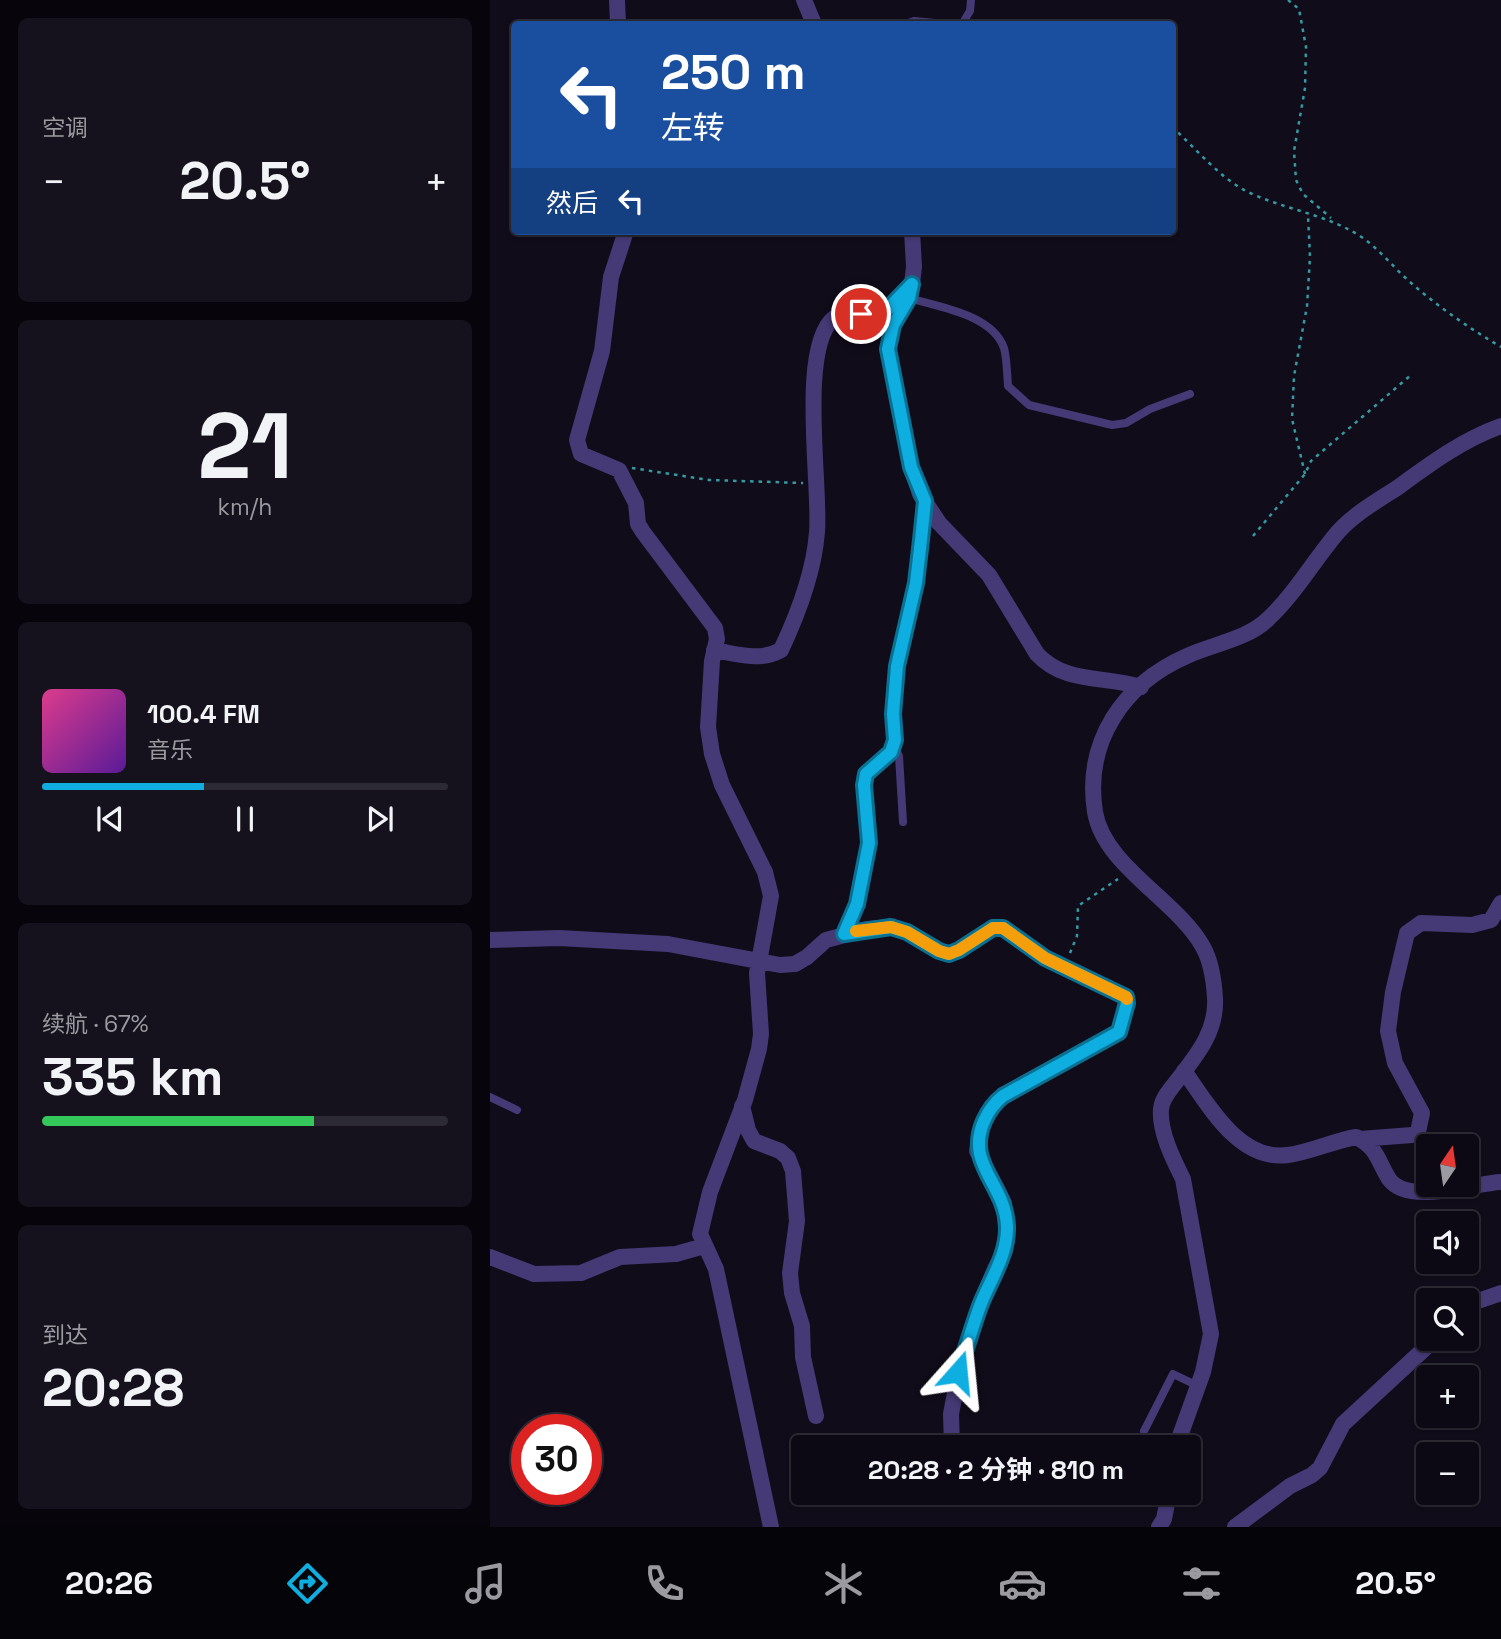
<!DOCTYPE html>
<html lang="zh">
<meta charset="utf-8">
<style>
body{margin:0;font-family:"Space Grotesk","Noto Sans SC",sans-serif;background:#15121d;color:#f1f3f6;height:100vh;display:flex;flex-direction:column;font-size:26px;white-space:nowrap}
*{box-sizing:border-box;margin:0}
p{font-size:23px;color:#9a9aa0}
.icon{flex:none;width:38px;height:38px;fill:none;stroke:currentColor;stroke-width:2;stroke-linecap:round;stroke-linejoin:round}
.map{position:relative;flex:1;overflow:hidden}
.side{display:flex;flex-direction:column;gap:18px;padding:18px;background:#07050b;width:490px}
.side>*{flex:none}
.guide{position:absolute;left:21px;top:21px;width:665px;height:214px;border-radius:7px;box-shadow:0 2px 5px #0004,0 0 0 2px #2c2a34;background:#1a4fa0;color:#fff;overflow:hidden}
.needle{width:46px;rotate:13deg}
.tools{position:absolute;left:926px;top:1134px;display:grid;gap:14px}
.tools a{display:grid;place-items:center;width:63px;height:63px;border-radius:7px;background:#0c0914;box-shadow:0 2px 5px #0004,0 0 0 2px #2c2a34;font-size:35px}
.speed{position:absolute;left:21px;top:1414px;display:flex;gap:14px;font-size:35px;font-weight:700;text-align:center}
.speed>*{display:grid;place-content:center;width:91px;height:91px;border-radius:50%;background:#0c0914;box-shadow:0 2px 5px #0004,0 0 0 2px #2c2a34;line-height:1}
.speed .limit{border:10px solid #d22;background:#fff;color:#111}
.pin{position:absolute;display:grid;place-items:center;width:60px;height:60px;color:#fff;margin:-30px;border:4px solid #fff;border-radius:50%;box-shadow:0 2px 7px #0007}
.me{position:absolute;width:77px;margin:-38px;rotate:18deg;stroke-linejoin:round;filter:drop-shadow(0 0 5px #0008)}
.turn{display:flex;align-items:center;gap:24px;height:147px;padding:0 35px;font-size:32px}
.turn .icon{width:91px;height:91px;stroke-width:2.5}
.turn b{display:block;font-size:49px;line-height:60px}
.then{display:flex;align-items:center;height:66px;padding:0 35px;background:#0003;gap:14px;font-size:26px}
.big{font-size:52px;font-weight:700;line-height:1.1}
.side .widget{flex:1;display:flex;flex-direction:column;justify-content:center;gap:10px;min-width:0;padding:0 24px;border-radius:10px;background:#15121d}
.side .dial{align-items:center;gap:0}
.dial b{font-size:91px;line-height:1}
.song{display:flex;align-items:center;gap:21px}
.cover{width:84px;height:84px;border-radius:10px;background:linear-gradient(135deg,hsl(330 70% 55%),hsl(270 70% 35%))}
.played{height:7px;border-radius:4px;background:linear-gradient(90deg,#0faee1 40%,#2c2a34 40%)}
.keys{display:flex;justify-content:space-around;direction:ltr}
.heat{display:flex;justify-content:space-between;align-items:center;font-size:38px;direction:ltr}
.charge{height:10px;border-radius:5px;background:linear-gradient(90deg,#34c759 67%,#2c2a34 0)}
.trip{position:absolute;left:301px;top:1435px;width:410px;height:70px;border-radius:7px;background:#0c0914;box-shadow:0 2px 5px #0004,0 0 0 2px #2c2a34;font-weight:700;line-height:70px;text-align:center}
.tabs{display:flex;height:112px;justify-content:space-around;align-items:center;background:#050408;color:#9a9aa0}
.tabs .icon{width:49px;height:49px}
.tabs .active{color:#0faee1}
.tabs b{font-size:32px;color:#f1f3f6}
main{display:flex;flex:1;min-height:0}
.map>svg:first-child{display:block}
.lines{fill:none;stroke-linecap:round;stroke-linejoin:round}
.path{stroke:#349ba4;stroke-width:2.5;stroke-dasharray:3.5 5;stroke-linecap:butt}
.service{stroke:#453a76;stroke-width:8}
.minor{stroke:#453a76;stroke-width:16}
.route-casing{stroke:#0a7192;stroke-width:18}
.route{stroke:#0faee1;stroke-width:12}
.slow{stroke:#f59e0b;stroke-width:12}
</style>
<main>
<section class="side">
<div class="widget"><p>空调</p>
<div class="heat"><a>−</a><b class="big">20.5°</b><a>+</a></div>
</div>
<div class="widget dial"><b>21</b><p>km/h</p></div>
<div class="widget">
<div class="song"><i class="cover"></i><div><b>100.4 FM</b><p>音乐</p></div></div>
<div class="played"></div>
<div class="keys"><svg class="icon" aria-label="previous" viewBox="0 0 24 24"><path d="M18 5L8 12l10 7zM5 5v14"/></svg><svg class="icon" aria-label="pause" viewBox="0 0 24 24"><path d="M8 5v14M16 5v14"/></svg><svg class="icon" aria-label="next" viewBox="0 0 24 24"><path d="M6 5l10 7-10 7zM19 5v14"/></svg></div>
</div>
<div class="widget"><p>续航 · 67%</p><b class="big">335 km</b><div class="charge"></div></div>
<div class="widget"><p>到达</p><b class="big">20:28</b></div>
</section>
<div class="map">
<svg width="1011" height="1527" viewBox="0 0 1011 1527">
<rect width="100%" height="100%" fill="#100c1a"/>
<g class="lines">
<path class="path" d="M798,0L809,9L816,47L815,88L804,151L806,180L813,194L841,218
M682,127C707,149 730,179 760,193C797,210 839,215 873,238C890,250 904,268 920,282C947,306 979,328 1011,347
M142,468L219,480L313,483
M815,474L802,419L804,376L817,306L820,257L818,215
M763,536L815,474L821,461L921,375
M580,953L587,936L588,906L628,879"/>
<path class="service" d="M415,24L424,21L456,24
M472,24L480,11L481,0
M419,298C448,307 502,314 514,348C517,359 517,374 518,386L539,405L622,425L636,423L660,409L700,394
M405,747L409,756L413,822
M0,1097L27,1110
M654,1431L683,1374L708,1386"/>
<path class="minor" d="M127,0L128,24
M314,0L324,24
M136,231L121,277L112,351L87,440L91,454L129,470L146,503L148,524L153,532L225,628L227,639L222,661L218,727L222,754L232,785L275,872L281,896L267,973L271,1034L269,1049L255,1100L220,1192L210,1234L226,1269L281,1527
M422,231L424,267L421,292L403,325L398,349L421,467L430,494L449,523L499,575L547,654C576,685 615,675 651,687
M224,650C247,654 270,662 291,650C308,614 324,572 327,532C331,487 308,347 344,318L398,308L419,286
M354,934L367,904L379,843L374,785L376,774L401,752L405,740L403,714L407,666L426,583L435,501
M0,940L69,938L178,944L290,965L305,964L317,957L336,940L377,929L401,927L417,932L449,951L459,954L469,951L503,928H513L555,958L636,997L637,1003L629,1032L513,1095L501,1107L490,1131L487,1151L514,1203L517,1239L515,1251L505,1269L489,1307L469,1372L461,1414L462,1447
M694,1071C718,1104 749,1162 798,1155C821,1152 843,1141 866,1137C888,1148 887,1160 899,1179C918,1206 984,1183 1011,1182
M252,1106L258,1130L264,1141L290,1151L298,1158L303,1171L307,1221L300,1273L302,1293L312,1326L313,1357L326,1416
M870,1139L922,1135L928,1132L932,1113L905,1063L898,1031L903,992L917,933L931,923L982,925L1001,920L1011,903
M0,1257L44,1274L91,1273L130,1257L186,1254L214,1246
M976,1310L985,1302L1011,1293
M686,1447L713,1372L721,1334L693,1179C683,1159 669,1131 671,1109C672,1098 680,1090 686,1082C706,1056 727,1032 725,998C724,982 721,961 713,947C687,900 614,866 605,812C594,742 633,684 697,656C723,644 758,639 778,619C805,594 824,560 848,532C864,514 887,501 907,488C940,464 972,440 1011,426
M669,1527L674,1519L679,1493
M745,1527L800,1486L822,1475L830,1468L853,1424L945,1339"/>
</g>
<g class="lines">
<defs>
<path id="route" d="M371,314L398,309L422,284L419,298L403,325L398,349L421,467L435,501L431,540L426,583L407,666L403,714L405,740L401,752L376,774L374,785L379,843L367,904L354,934L401,927L417,932L449,951L459,954L469,950L503,928H513L555,958L636,997L637,1003L629,1032L513,1096C504,1103 499,1110 494,1121C475,1165 515,1183 517,1226C518,1255 500,1280 490,1306C482,1328 476,1350 468,1372"/>
</defs>
<use href="#route" class="route-casing"/>
<use href="#route" class="route"/>
<path class="slow" d="M366,931L401,927L417,932L449,951L459,954L469,950L503,928H513L555,958L636,997L637,999"/>
</g>
</svg>
<div class="tools">
<a><svg class="needle" viewBox="-14 -14 28 28"><path d="M0-13l5 13h-10z" fill="#e53935"/><path d="M0 13l5-13h-10z" fill="#9a9aa0"/></svg></a>
<a><svg class="icon" aria-label="sound" viewBox="0 0 24 24"><path d="M4 9h4l5-4v14l-5-4H4zM17 9q2 3 0 6"/></svg></a>
<a><svg class="icon" aria-label="search" viewBox="0 0 24 24"><circle cx="10" cy="10" r="6"/><path d="M15 15l6 6"/></svg></a>
<a>+</a>
<a>−</a>
</div>
<div class="speed"><div class="limit">30</div></div>
<div class="pin" style="left:371px;top:314px;background:#d93025"><svg class="icon" aria-label="arrive" viewBox="0 0 24 24"><path d="M6 21V4h12l-3 4 3 4H6"/></svg></div>
<svg class="me" style="left:468px;top:1372px" viewBox="-20 -20 40 40"><path d="M0-17L14 15 0 8-14 15z" fill="#0faee1" stroke="#fff" stroke-width="4"/></svg>
<div class="trip">20:28 · 2 分钟 · 810 m</div>
<div class="guide">
<div class="turn"><svg class="icon" aria-label="left" viewBox="0 0 24 24"><path d="M17 20v-9H6M10 6l-5 5 5 5"/></svg><div><b>250 m</b>左转</div></div>
<div class="then">然后<svg class="icon" aria-label="left" viewBox="0 0 24 24"><path d="M17 20v-9H6M10 6l-5 5 5 5"/></svg></div>
</div>
</div>
</main>
<nav class="tabs">
<b>20:26</b>
<svg class="icon active" aria-label="directions" viewBox="0 0 24 24"><path d="M12 3l9 9-9 9-9-9zM9 14v-3h6M13 9l2 2-2 2"/></svg>
<svg class="icon" aria-label="music" viewBox="0 0 24 24"><path d="M9 18V5l10-2v13"/><circle cx="6" cy="18" r="3"/><circle cx="16" cy="16" r="3"/></svg>
<svg class="icon" aria-label="phone" viewBox="0 0 24 24"><path d="M5 4h4l2 5-3 2q2 4 5 5l2-3 5 2v4C11 20 4 13 5 4z"/></svg>
<svg class="icon" aria-label="climate" viewBox="0 0 24 24"><path d="M12 3v18M4 7l16 10M4 17L20 7"/></svg>
<svg class="icon" aria-label="car" viewBox="0 0 24 24"><path d="M5 17H2v-5l4-1 3-4h7l3 4 3 1v5h-3M9 17h6M6 11h13"/><circle cx="7" cy="17" r="2"/><circle cx="17" cy="17" r="2"/></svg>
<svg class="icon" aria-label="filters" viewBox="0 0 24 24"><path d="M4 7h16M4 17h16"/><circle cx="9" cy="7" r="2"/><circle cx="15" cy="17" r="2"/></svg>
<b>20.5°</b>
</nav>
